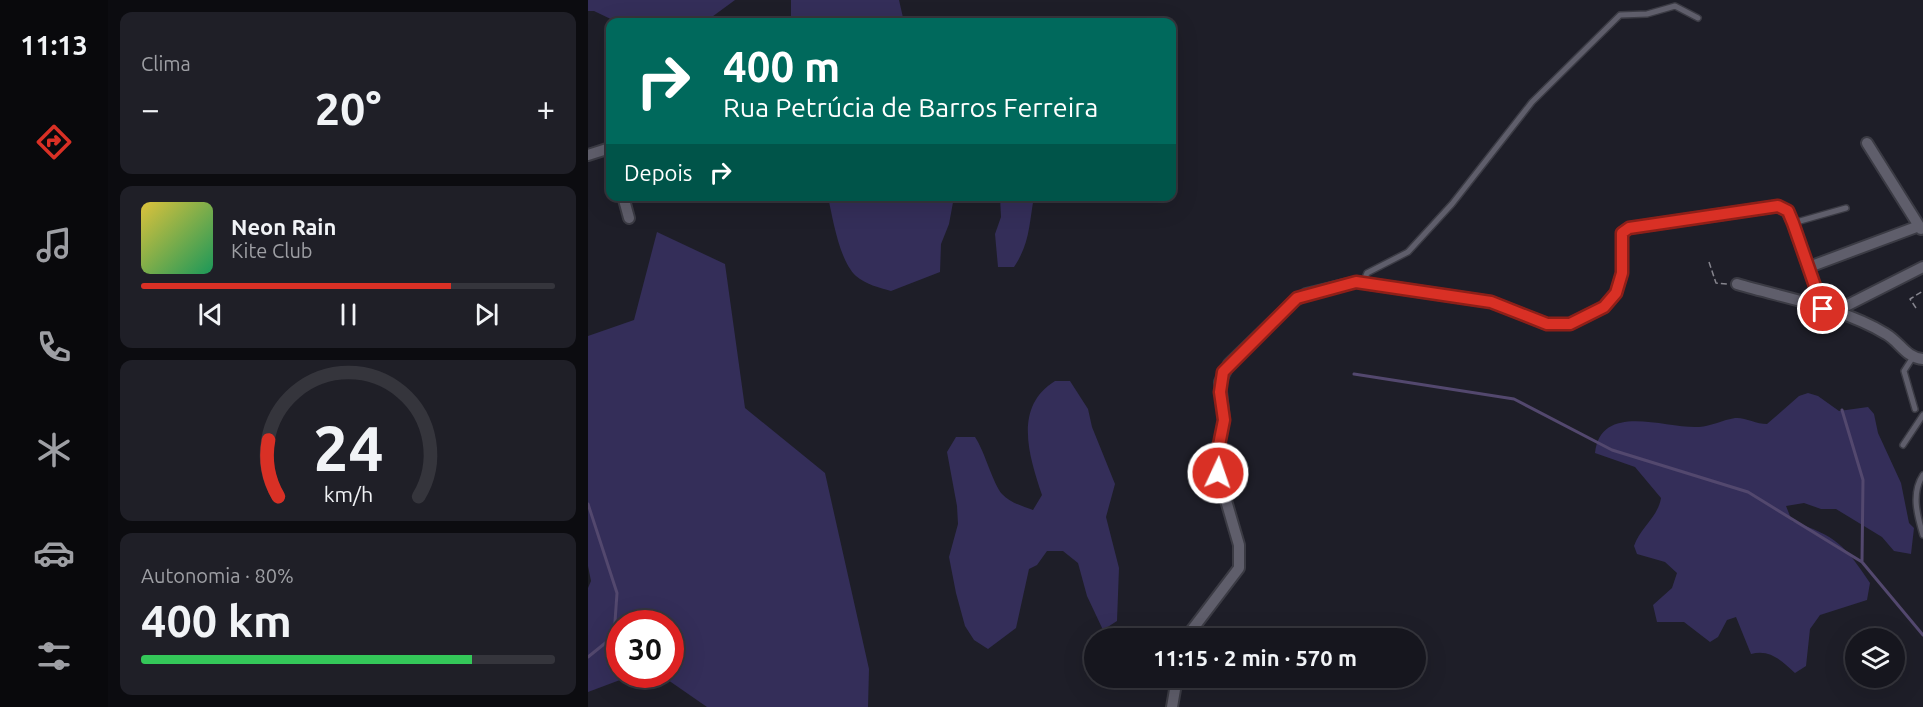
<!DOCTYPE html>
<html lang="pt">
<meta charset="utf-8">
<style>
body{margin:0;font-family:Ubuntu,sans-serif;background:#1f1f27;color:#f1f3f6;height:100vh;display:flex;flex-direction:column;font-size:22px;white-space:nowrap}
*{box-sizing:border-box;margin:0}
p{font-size:20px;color:#9e9fa4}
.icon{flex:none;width:33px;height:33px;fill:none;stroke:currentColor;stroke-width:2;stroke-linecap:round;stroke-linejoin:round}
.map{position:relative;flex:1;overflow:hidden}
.sheet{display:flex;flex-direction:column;gap:12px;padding:12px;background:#0c0c10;width:480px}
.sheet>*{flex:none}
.hud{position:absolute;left:18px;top:18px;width:570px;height:183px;border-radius:12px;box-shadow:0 6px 24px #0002,0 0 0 2px #35353c;background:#00695c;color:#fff;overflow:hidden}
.buttons{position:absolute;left:1257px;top:628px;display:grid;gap:12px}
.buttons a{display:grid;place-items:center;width:60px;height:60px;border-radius:50%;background:#16161e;box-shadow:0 6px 24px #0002,0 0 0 2px #35353c;font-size:30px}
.speed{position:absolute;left:18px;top:610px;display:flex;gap:12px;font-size:30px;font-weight:700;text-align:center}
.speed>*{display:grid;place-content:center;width:78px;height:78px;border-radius:50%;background:#16161e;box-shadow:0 6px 24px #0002,0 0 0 2px #35353c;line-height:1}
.speed .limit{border:9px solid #d22;background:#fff;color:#111}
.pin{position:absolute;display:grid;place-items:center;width:51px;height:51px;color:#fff;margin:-26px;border:3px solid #fff;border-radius:50%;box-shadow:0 2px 6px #0007}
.me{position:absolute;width:66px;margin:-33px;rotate:3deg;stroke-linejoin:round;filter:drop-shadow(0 0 4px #0008)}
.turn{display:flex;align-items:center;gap:21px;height:126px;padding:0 18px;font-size:27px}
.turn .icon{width:78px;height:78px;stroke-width:2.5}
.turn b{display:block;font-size:42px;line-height:51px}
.then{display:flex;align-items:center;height:57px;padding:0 18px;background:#0003;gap:12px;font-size:22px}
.big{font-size:45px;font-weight:700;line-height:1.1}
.sheet .card{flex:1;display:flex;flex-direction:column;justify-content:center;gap:9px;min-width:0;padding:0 21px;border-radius:12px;background:#1f1f27}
.sheet .dial{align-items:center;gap:0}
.dial svg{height:156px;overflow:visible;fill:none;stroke:#35353c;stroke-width:7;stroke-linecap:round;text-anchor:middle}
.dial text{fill:#f1f3f6;stroke:none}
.song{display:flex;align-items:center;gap:18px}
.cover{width:72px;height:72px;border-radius:9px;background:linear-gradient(135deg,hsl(50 70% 55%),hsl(150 70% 35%))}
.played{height:6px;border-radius:3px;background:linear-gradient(90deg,#d93025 75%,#35353c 75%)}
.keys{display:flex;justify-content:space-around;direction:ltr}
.heat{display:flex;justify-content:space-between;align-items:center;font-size:33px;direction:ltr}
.charge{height:9px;border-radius:4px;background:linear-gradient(90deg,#34c759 80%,#35353c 0)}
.trip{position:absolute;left:496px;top:628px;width:342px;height:60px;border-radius:30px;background:#16161e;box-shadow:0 6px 24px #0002,0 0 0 2px #35353c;font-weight:700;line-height:60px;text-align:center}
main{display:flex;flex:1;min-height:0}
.tabs{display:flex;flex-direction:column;width:108px;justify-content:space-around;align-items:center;background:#09090c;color:#9e9fa4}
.tabs .icon{width:42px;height:42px}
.tabs .active{color:#d93025}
.tabs b{font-size:27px;color:#f1f3f6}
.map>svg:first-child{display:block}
.green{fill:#342e59;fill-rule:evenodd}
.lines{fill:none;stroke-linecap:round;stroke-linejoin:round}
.stream{stroke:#53486e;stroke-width:3}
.lane-casing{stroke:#3b3b44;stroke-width:8}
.street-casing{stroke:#3b3b44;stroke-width:14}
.path{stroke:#86858e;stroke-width:1.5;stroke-dasharray:6 3;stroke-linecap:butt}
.lane{stroke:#5f5e6b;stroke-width:5}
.street{stroke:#5f5e6b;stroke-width:10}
.route-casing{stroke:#8d1f18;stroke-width:15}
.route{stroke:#d93025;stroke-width:10}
</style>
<main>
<nav class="tabs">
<b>11:13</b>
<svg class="icon active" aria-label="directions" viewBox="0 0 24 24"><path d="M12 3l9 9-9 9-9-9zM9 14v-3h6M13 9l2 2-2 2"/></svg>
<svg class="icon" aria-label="music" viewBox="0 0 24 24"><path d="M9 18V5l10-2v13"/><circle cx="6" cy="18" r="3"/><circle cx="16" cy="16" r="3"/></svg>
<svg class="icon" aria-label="phone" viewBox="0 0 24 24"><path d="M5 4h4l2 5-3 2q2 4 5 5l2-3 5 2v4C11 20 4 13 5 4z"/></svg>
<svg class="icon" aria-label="climate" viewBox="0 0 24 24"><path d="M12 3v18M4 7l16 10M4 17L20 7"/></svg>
<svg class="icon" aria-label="car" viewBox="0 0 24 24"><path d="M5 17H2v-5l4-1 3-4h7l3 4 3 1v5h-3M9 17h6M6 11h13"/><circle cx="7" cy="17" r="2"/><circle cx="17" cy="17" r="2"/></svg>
<svg class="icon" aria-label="filters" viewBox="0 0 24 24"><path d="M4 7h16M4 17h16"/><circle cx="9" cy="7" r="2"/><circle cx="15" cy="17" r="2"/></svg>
</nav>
<section class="sheet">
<div class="card"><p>Clima</p>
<div class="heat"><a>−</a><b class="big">20°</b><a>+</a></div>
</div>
<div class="card">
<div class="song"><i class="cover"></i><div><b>Neon Rain</b><p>Kite Club</p></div></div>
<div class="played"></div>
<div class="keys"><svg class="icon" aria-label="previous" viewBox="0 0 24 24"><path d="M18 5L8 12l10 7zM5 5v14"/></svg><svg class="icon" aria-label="pause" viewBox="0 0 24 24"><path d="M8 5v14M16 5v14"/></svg><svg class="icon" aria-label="next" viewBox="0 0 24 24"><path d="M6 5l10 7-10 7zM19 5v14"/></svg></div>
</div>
<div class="card dial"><svg viewBox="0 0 100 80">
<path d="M14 69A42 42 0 1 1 86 69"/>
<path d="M14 69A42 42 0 0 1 9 40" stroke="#d93025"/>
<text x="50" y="56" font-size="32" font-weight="700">24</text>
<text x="50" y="72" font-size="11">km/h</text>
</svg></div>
<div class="card"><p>Autonomia · 80%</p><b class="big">400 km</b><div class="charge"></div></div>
</section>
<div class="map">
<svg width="1335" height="707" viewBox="0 0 1335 707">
<rect width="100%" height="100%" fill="#1e1e28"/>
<path class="green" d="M0,0H147L117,22H29L6,11H0Z
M203,0H311L316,22H203Z
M240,197H366L361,224L353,244L352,272L303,291C292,288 277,284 268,276C251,260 245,219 240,197Z
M412,197H446C441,224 442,243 426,267H410L407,234L413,217Z
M69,232L137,264L157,408L237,473L281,669L280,707H119L80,680L40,677L0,692V588L3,581L0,566V336L46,320ZM32,624H82V675H32Z
M467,381H482L500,409L504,427L527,484L518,517L531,568L529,621L515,630L499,596L490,563L475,551H459L449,565L441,569L428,628L400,649L386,640L377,626L368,593L361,557L370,524L369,506L359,452L368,437H387C397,452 405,484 414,494C422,503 435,506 445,510L454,495C441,456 425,407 467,381Z
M1220,393L1230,396L1251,411L1280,407L1286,414L1290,433L1313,483L1321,523L1326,528L1323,554L1306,551L1294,537L1248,509H1233L1216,503L1198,506L1204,521C1249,537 1256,544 1282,583L1279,600L1232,615L1222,629L1218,666L1207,673C1193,661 1183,649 1163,654L1148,617L1139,620L1130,637L1122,642L1096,622H1069L1065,605L1084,588L1089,573L1077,562L1049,554L1046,546C1052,528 1070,517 1073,498L1047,467L1007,453C1013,401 1078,429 1111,427C1123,426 1135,420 1147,418C1157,417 1168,424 1179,424L1211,396Z"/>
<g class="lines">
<path class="stream" d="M766,374L926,399L1024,450L1160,492L1274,562L1335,635
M1254,410L1275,480L1274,561
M0,504L29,593L26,636L0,657"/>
<defs>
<path id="lane" d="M1205,223L1258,208
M775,283L779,273L820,252L864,204L944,102L1032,15L1059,14L1087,6L1110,18
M1325,357L1316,371L1327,409
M1315,445L1335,415
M1335,475C1323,493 1329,515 1335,535"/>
<path id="street" d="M1279,143L1333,229
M0,155L22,148
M35,196L41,218
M1221,267L1331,226
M1149,284C1196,298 1256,308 1298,334C1312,342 1318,358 1335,359
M1248,311L1335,267
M597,639L651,568V545L630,473L629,455L636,420L632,382L641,364L706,301L718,294L768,282L903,302L959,324H982L1016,307L1028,293L1034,273V233L1041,228L1190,206L1199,211L1205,223L1235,309
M584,707L589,678"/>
</defs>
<use href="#lane" class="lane-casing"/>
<use href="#street" class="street-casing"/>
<path class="path" d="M1121,262L1128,283L1139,284
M1328,308L1322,299L1335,291"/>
<use href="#lane" class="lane"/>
<use href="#street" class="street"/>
</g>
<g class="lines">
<defs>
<path id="route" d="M630,473L629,455L636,420L632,392L635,372L709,298L768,282L903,302L959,324H982L1016,307L1028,293L1034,273V233L1041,228L1190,206L1200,211L1205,223L1235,309"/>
</defs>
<use href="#route" class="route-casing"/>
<use href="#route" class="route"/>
</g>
</svg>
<div class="buttons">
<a><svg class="icon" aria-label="layers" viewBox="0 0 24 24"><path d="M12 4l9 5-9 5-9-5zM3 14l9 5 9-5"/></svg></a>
</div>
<div class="speed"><div class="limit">30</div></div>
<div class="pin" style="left:1235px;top:309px;background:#d93025"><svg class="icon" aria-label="arrive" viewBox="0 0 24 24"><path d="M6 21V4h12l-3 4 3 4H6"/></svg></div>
<svg class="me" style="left:630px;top:473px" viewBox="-20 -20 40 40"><circle r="17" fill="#d93025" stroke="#fff" stroke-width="3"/><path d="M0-11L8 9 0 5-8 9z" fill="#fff"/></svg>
<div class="trip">11:15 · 2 min · 570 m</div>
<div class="hud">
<div class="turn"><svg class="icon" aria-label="right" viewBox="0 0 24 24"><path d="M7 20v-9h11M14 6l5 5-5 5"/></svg><div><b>400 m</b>Rua Petrúcia de Barros Ferreira</div></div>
<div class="then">Depois<svg class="icon" aria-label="right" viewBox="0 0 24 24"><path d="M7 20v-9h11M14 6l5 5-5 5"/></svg></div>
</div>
</div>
</main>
